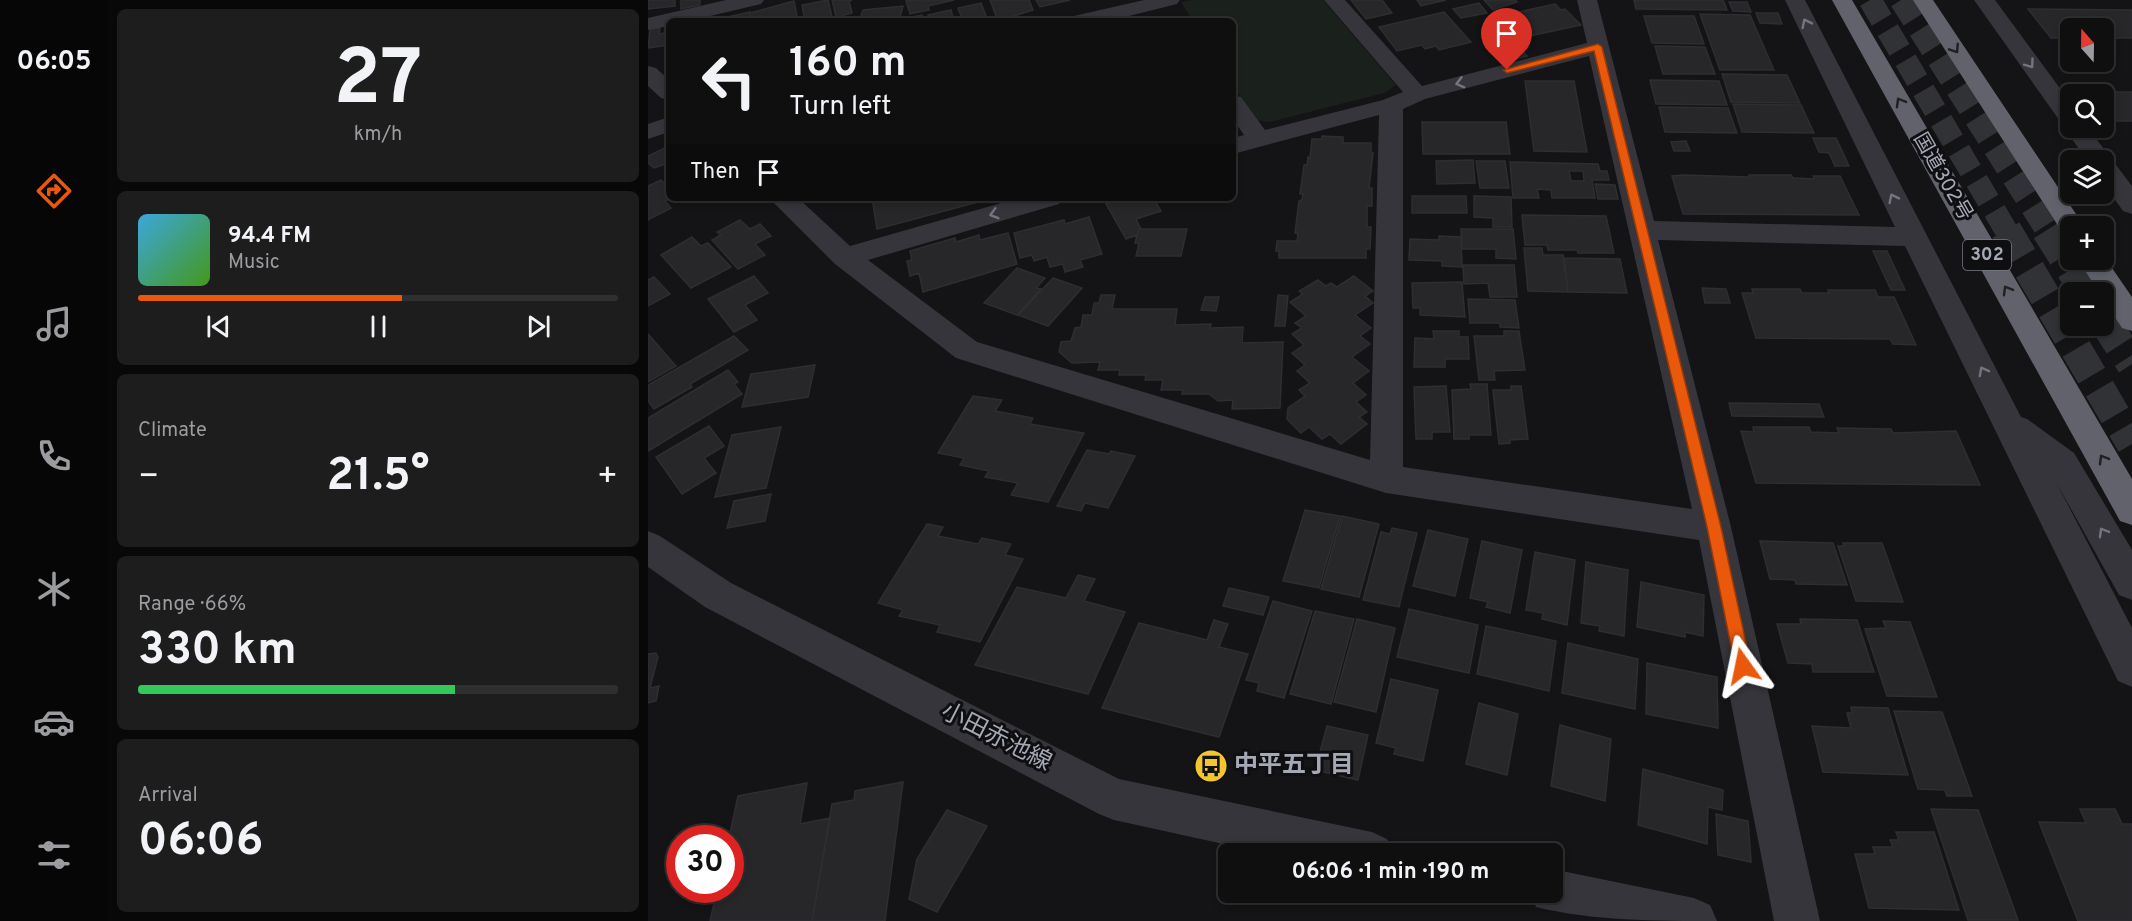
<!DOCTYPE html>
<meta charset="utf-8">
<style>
body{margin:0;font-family:Overpass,"Noto Sans JP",sans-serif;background:#1d1d1e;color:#f1f3f6;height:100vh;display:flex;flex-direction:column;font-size:22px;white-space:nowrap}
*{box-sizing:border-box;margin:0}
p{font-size:20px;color:#9b9c9f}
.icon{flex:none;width:33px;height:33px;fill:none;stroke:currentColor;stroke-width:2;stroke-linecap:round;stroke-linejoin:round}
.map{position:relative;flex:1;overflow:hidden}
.drawer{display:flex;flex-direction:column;gap:9px;padding:9px;background:#080809;width:540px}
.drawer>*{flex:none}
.hud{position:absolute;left:18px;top:18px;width:570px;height:183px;border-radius:9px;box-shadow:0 3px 9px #0003,0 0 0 2px #2f2f30;background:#0f0f10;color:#f1f3f6;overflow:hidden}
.needle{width:39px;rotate:340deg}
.fabs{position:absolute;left:1412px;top:18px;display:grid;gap:12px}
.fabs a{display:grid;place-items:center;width:54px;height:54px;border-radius:9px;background:#0f0f10;box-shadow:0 3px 9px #0003,0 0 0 2px #2f2f30;font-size:30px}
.speed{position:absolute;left:18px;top:825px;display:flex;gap:12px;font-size:30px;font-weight:700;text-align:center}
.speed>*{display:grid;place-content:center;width:78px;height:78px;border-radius:50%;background:#0f0f10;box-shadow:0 3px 9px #0003,0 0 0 2px #2f2f30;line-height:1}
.speed .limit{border:9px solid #d22;background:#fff;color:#111}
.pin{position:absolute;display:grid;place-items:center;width:51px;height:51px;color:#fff;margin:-62px -26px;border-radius:50% 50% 50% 0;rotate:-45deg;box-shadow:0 0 6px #0007}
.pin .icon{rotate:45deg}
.me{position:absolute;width:66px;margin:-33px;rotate:348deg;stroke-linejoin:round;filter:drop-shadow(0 0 4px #0008)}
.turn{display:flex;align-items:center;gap:21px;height:126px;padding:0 24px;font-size:27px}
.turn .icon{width:78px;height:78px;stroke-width:2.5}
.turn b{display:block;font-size:42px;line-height:51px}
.then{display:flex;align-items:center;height:57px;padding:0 24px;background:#0003;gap:12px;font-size:22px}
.big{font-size:45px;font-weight:700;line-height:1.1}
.drawer .tile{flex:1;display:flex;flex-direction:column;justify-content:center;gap:9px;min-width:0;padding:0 21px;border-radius:9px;background:#1d1d1e}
.drawer .dial{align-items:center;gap:0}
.dial b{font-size:78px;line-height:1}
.song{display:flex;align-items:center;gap:18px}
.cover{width:72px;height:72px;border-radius:9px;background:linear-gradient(135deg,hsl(200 70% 55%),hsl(100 70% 35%))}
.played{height:6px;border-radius:3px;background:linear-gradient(90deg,#ea580c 55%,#2f2f30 55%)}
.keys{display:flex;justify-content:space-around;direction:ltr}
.heat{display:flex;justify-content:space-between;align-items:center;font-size:33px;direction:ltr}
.charge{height:9px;border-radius:4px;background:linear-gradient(90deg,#34c759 66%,#2f2f30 0)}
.trip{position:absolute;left:570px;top:843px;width:345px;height:60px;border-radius:9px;background:#0f0f10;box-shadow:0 3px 9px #0003,0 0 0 2px #2f2f30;font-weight:700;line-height:60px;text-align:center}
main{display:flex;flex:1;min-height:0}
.tabs{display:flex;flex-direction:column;width:108px;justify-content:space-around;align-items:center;background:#060606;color:#9b9c9f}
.tabs .icon{width:42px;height:42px}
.tabs .on{color:#ea580c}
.tabs b{font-size:27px;color:#f1f3f6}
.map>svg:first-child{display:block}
.green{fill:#1a201c}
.building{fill:#27272a;stroke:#2e2e32;stroke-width:1.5;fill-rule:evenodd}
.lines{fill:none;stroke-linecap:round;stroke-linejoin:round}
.highway-tunnel-far1{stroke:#313236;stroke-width:23;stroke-dasharray:23 12;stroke-linecap:butt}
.highway-tunnel{stroke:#313236;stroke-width:31;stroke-dasharray:31 15;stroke-linecap:butt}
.minor{fill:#35353b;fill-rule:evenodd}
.highway{fill:#61626c;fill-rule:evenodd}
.oneway{stroke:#73757f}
.oneway2{stroke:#1f2023}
.route{fill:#ea580c;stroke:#983908;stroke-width:1.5}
.labels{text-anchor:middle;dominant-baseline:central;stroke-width:6;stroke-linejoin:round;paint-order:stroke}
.shield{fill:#0f0f11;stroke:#787b84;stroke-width:1.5}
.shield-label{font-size:18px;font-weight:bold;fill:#a5a9b6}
.street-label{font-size:20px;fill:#a5a9b6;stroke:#0f0f11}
.near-street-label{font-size:24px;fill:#a5a9b6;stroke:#0f0f11}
.near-poi-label{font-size:24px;font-weight:bold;fill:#a5a9b6;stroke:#0f0f11;text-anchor:start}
</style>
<main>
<nav class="tabs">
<b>06:05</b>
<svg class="icon on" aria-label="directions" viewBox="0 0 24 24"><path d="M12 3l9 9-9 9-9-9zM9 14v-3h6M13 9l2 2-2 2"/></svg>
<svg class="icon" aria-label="music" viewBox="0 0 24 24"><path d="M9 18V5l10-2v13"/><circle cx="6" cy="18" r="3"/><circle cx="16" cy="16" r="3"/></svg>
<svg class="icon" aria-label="phone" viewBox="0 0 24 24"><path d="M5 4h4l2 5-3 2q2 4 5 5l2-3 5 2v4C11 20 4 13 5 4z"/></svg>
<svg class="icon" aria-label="climate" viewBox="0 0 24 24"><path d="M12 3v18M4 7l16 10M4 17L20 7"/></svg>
<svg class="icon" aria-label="car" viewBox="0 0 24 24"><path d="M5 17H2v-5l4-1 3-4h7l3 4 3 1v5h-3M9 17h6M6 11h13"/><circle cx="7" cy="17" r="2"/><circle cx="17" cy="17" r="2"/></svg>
<svg class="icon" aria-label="filters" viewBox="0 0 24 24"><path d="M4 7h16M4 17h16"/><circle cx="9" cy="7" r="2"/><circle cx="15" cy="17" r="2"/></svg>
</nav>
<section class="drawer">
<div class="tile dial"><b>27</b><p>km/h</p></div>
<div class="tile">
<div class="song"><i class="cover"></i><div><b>94.4 FM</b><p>Music</p></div></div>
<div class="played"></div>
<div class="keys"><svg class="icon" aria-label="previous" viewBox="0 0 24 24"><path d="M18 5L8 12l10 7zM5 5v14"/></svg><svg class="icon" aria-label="pause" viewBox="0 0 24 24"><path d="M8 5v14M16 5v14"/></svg><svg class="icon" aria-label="next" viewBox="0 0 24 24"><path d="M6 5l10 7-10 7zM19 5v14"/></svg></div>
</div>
<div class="tile"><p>Climate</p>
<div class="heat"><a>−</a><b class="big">21.5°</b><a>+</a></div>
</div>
<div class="tile"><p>Range · 66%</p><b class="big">330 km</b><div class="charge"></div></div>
<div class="tile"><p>Arrival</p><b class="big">06:06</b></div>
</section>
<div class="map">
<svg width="1484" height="921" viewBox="0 0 1484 921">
<rect width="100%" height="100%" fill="#141416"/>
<path class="green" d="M543,0H675L748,85L736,93L622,122L607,120L585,85V21H545L533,2Z"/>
<path class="building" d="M0,0H27V6L0,9Z
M33,0H52V5L33,9Z
M180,0L185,21H157L154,5Z
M184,0H204L201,1L204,13L196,15L197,21H189Z
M263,0H306L280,6L281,10L262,14L258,1Z
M342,0H381L385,10L350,21Z
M388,0H422L392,7Z
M703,0H734L744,13L718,19Z
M769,0H798L773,6Z
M836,0H867L869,2L845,10Z
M986,0H1075L1079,10L988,9Z
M146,1L150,21H103L102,13Z
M1081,2H1099L1103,12L1085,11Z
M333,3L340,21H315L310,8Z
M831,3L839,13L813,18L805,9Z
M907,4L913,10L917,9L933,25L872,38L853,16Z
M255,6L251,21H211L215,10Z
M1380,9L1484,10V38H1455V28H1422V38H1403Z
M303,10L306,21H282L280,15Z
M102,12L103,21H62Z
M796,12L823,42L791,50L788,46L777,49L774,45L749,51L731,27Z
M1108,13H1130L1134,24L1112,23Z
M1052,14L1102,15L1126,70H1072Z
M274,15L276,21L254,19Z
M996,16H1046L1056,44L1004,43Z
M12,27L11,34L21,32V45L0,48L2,30Z
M870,46L879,56L860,61L851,50Z
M1007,46L1057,47L1067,74H1015Z
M1074,74L1139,75L1152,103L1083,102Z
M1002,80L1071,81L1079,105L1008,104Z
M877,81H926L939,152L886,151Z
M1429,92H1484V121H1463L1455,111V94H1431Z
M1085,104L1153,105L1166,133L1094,132Z
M1011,107L1080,108L1089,133L1017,132Z
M774,122H858L862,154H775Z
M674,136L695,137V143H723V153H725L721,188H724V206H719V227H723L722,249H718V258H631V251H628L629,241H649L650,234L647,233L651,201L654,200L655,194H652L656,165H659L660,157L662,158L664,139H674Z
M1165,138H1188L1201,166H1187L1181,153L1171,152Z
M1038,141L1042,151H1026L1023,142Z
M21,146V163L6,168L0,163V156Z
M825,160L827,183L789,184L788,161Z
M828,161H857L861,188H832Z
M862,162L950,164L952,171H959L961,180H944L947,198H904L903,190L889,189L891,198H865ZM921,171H935L936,181H923Z
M1036,175L1101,177V175H1143L1145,178L1166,179L1165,176H1192L1211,215L1035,214L1024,176Z
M13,180L21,188V198H24L17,201L23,208L0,220V186Z
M947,184L967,185L970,199H950Z
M764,196H818L819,213H764Z
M826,196L863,197L864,227H845V218L826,217Z
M224,198H345L229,229Z
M475,198H516L507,201L513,211L488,219L493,229H491L489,235L478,239L458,204Z
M874,215L958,216L966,253H930L929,250H900L899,245H877Z
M441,217L454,254L432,260L435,267L417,272L415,264L402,267L399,257L386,261L384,255L372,258L366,233L416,220L417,224Z
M92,220L102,229L112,224L123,236L107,244L117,255L90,269L64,240L73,235L69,232Z
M491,229H539L533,256H488L491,243H487Z
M813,229H865L868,259L848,258V249H814Z
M360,233L369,264L275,292L271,273L262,276L259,261L264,260L262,251L307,238L308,242L331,235L332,240Z
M791,236L813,237L814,267L794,266V261L761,260L762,239L791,240Z
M44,237L53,246L60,243L83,267L43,288L13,255Z
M876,248H894L895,255H915L920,292L880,291Z
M1225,251H1239L1257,290H1243Z
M916,258L972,259L979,293L920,292Z
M815,265H866L869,297H842L840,283L816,284Z
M369,268L397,278L388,288L393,289L369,315L336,303Z
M106,276L120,293L97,305L109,320L86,332L60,299Z
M706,276L725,291L717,296L725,303L707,315L723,328L712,336L722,344L704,357L721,371L705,383L718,395L708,402L719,412L711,417L719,424L693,444L682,434L674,439L661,427L653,433L639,419L640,408L657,396L651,390L662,383L649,371L657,365L644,353L656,345L644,334L654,328L647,323L658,316L642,302L655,294L651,291L670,280L678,286L683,283L689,287Z
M6,277L22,294L0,306V280Z
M405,278L434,288L400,326L370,315Z
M814,282L817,317L772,315V308H765L764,283Z
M1054,288L1078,289L1082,303H1057Z
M1104,289H1152L1154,293H1181L1180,290H1227L1230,297H1246L1268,345L1245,344L1242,339L1108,338L1094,293H1105Z
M453,295H467L464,309H529L527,325L563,324L562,328L595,327L594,343L635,342L632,408L584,409L585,400L570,401L561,394H534L535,390H513L515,380H497L498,375H471L472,370H450L452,362L424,363L411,352L413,342L423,341L427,328L433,327L435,315H444L446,303H451Z
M630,295L640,296L637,326H627Z
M557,297H571L568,311L553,310Z
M820,299L867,300L871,328L852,327V323H822Z
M785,331H811V337H820L821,359H797V367H766L767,338L786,339Z
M856,331H871L877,370L846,371L847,380H831L826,336H856Z
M0,334L28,366L0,382Z
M86,336L100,350L42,384L44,387L6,409L0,401V385Z
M167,365L160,397L94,407L103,374Z
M80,370L90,382L86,384L94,394L0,451V418Z
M822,384H839L843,435H821V439H806L804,390L823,389Z
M798,386L802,432H784V439H768L766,387Z
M863,386H873L880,439L862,440V443L851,444L845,390H863Z
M325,396L354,400L347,411L385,418L382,424L436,433L400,502L363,495L370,483L337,477L341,471L312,465L316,458L290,453Z
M1081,403L1171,404L1176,417L1084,416Z
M61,426L76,446L56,458L68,473L34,494L8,457Z
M133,427L118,488L67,497L84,435Z
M1105,427H1161L1163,432L1191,433L1189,428L1243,429L1245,433L1308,431L1332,485L1108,483L1093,431L1106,432Z
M439,450L461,454L463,451L487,456L460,508L437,503L433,511L409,506Z
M123,494L117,521L79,528L86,501Z
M657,510L692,516L671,588L635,581Z
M694,516L731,524L711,597L673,589Z
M279,524L295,527L290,536L330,544L334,538L363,544L357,555L375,559L332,642L289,632L292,625L251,616L255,610L230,603Z
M744,528L769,533L751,607L715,600L733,532L742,534Z
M780,530L820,539L807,596L765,586Z
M834,541L874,550L862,613L838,607L840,602L822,598Z
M1112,541L1185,543L1199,585L1148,584L1147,580L1122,579Z
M1195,543H1234L1255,602L1208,601L1190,546H1196Z
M887,552L927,560L919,625L894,619L895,613L878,610Z
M938,562L980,570L976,636L951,631L952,626L933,623Z
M430,575L447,579L436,601L477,612L440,694L327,665L369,587L418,598Z
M993,582L1056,595L1055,636L1037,632V637L989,627Z
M581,588L621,597L615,615L575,606Z
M625,601L664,611L636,698L609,691L611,683L598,680Z
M761,609L830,625L821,673L749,657Z
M667,611L706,619L683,704L642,694Z
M709,619L747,628L728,712L686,702Z
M1152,619L1209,620L1226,672H1165L1164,664L1140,663L1129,624H1153Z
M566,620L580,624L571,647L600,654L571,737L454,708L491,623L559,640Z
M1235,621L1262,622L1289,697L1239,696L1217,629L1238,628Z
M838,626L908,641L901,691L829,674Z
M920,643L990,659L987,709L914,693Z
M8,653L10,657L2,688L11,686L8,701L0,703V654Z
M999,663L1069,677L1070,728L998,714Z
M743,679L790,690L775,761L746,754L748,748L728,743Z
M831,703L870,714L859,775L818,764Z
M1203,707L1240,708L1260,775L1175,772L1164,726L1203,728L1199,713H1204Z
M1246,711L1294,712L1324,796H1299L1297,790L1270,789Z
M912,725L963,739L957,801L903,786Z
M679,726L720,735L710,780L667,770Z
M995,769L1075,790L1074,810L1060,807L1059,844L990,825Z
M255,782L237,921H164L184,804L206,800L207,791Z
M159,783L152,824L182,818L164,921H62L69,890H82V838H81L90,796Z
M1283,809L1330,810L1370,920H1320Z
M1432,809H1467L1474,824H1484V921H1430L1391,822L1438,823Z
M299,810L339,826L289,912L261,899L269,859Z
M1068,814L1100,821L1103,862L1070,855Z
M1248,832H1286L1311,910L1221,908L1207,854H1227L1225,847H1245L1242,840H1251Z"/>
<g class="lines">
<path class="highway-tunnel-far1" d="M1222,0L1359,232
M1253,0L1400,232"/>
<path class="highway-tunnel" d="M1358,230L1484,444
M1399,230L1438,292
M1455,319L1484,364"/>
<path class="minor" d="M78,0H116L113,4L41,21H21V26L0,30V18Z
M496,0H532L529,4L461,21H423L426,16Z
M676,0H697L774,86L939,43L929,0H949L1006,221L1247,227L1137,0H1157L1373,417L1379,419L1426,453L1484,550V600L1471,595L1408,482L1484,628V687L1470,681L1257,246L1010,240L1083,527L1172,921H1126L1051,540L738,493L308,358L187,264L121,198H150L202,246L371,198H415L411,204L220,260L329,342L722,460L731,115L585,154V138L596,135L585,119V95L593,97L617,130L735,100L755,92ZM941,56L1044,509L755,467V109L777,99Z
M1326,0H1347L1422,102V128H1440L1484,186V214L1475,211L1455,183V160H1439L1416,128L1418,125L1414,124Z
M0,66L8,68L21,80V100L13,98L0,86Z
M21,117V132L0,139V124Z
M0,531L12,536L83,583L471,779L724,832L739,839L746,854H621L466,820L451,814L57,607L0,567Z
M904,869L1046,898L1062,905L1069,921C1009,921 944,921 888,907L882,892H904Z"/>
<path class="highway" d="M1184,0H1204L1484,479V525L1472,521Z
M1265,0H1285L1436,226H1422V235L1414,232Z
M1455,255L1484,297V331L1474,328L1455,299V292H1451L1430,260H1455Z"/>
</g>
<defs><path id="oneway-chevron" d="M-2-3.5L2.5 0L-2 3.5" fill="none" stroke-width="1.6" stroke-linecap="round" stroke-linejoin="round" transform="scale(1.5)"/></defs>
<g class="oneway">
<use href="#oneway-chevron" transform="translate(1158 23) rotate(-116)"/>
<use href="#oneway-chevron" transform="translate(1382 64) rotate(54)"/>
<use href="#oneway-chevron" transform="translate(812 83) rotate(165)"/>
<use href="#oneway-chevron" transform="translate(1245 198) rotate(-116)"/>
<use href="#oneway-chevron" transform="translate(346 214) rotate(164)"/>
<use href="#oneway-chevron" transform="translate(1335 371) rotate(-118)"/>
<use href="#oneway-chevron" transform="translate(1455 532) rotate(-120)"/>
</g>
<g class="oneway2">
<use href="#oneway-chevron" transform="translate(1307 49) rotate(57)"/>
<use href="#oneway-chevron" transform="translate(1252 102) rotate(-120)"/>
<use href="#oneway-chevron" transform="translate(1359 290) rotate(-120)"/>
<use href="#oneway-chevron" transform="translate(1455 459) rotate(-120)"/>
</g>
<path class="route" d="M950,44L954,47L1073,527L1103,666L1101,671L1095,674L1090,671L1087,666L1059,527L946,51L859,73L855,70Z"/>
<defs>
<symbol id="bus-disc" viewBox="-11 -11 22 22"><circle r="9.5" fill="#f3c62f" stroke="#0f0f11"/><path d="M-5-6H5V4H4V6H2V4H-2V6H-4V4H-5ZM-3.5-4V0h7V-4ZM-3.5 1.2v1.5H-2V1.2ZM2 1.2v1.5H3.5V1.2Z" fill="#111"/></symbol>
</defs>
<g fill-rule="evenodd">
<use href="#bus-disc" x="544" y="747" width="38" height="38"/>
</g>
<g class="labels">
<rect class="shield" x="1315" y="240" width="48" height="30" rx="4.5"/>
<g class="shield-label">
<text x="1339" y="255">302</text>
</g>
<g class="street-label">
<text transform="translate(1294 177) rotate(60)">国道302号</text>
</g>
<g class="near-street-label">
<text transform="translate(348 738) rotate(27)">小田赤池線</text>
</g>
<g class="near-poi-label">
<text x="586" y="766">中平五丁目</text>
</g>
</g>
</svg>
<div class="fabs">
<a><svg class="needle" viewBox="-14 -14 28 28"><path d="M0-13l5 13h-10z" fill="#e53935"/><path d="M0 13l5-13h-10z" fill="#9b9c9f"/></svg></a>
<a><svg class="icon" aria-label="search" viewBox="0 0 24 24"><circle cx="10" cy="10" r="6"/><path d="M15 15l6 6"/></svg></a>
<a><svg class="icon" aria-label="layers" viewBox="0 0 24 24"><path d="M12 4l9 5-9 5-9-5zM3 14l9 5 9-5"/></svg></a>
<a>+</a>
<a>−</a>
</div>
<div class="speed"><div class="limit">30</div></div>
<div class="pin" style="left:859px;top:70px;background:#d93025"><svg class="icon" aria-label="arrive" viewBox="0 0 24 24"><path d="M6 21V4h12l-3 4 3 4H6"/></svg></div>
<svg class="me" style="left:1095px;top:666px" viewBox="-20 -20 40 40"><path d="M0-17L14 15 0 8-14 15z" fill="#ea580c" stroke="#fff" stroke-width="4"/></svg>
<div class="trip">06:06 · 1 min · 190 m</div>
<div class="hud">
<div class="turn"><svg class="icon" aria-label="left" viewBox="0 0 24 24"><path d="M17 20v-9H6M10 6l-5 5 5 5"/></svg><div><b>160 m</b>Turn left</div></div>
<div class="then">Then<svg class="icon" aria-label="arrive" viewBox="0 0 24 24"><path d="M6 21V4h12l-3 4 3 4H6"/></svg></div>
</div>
</div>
</main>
